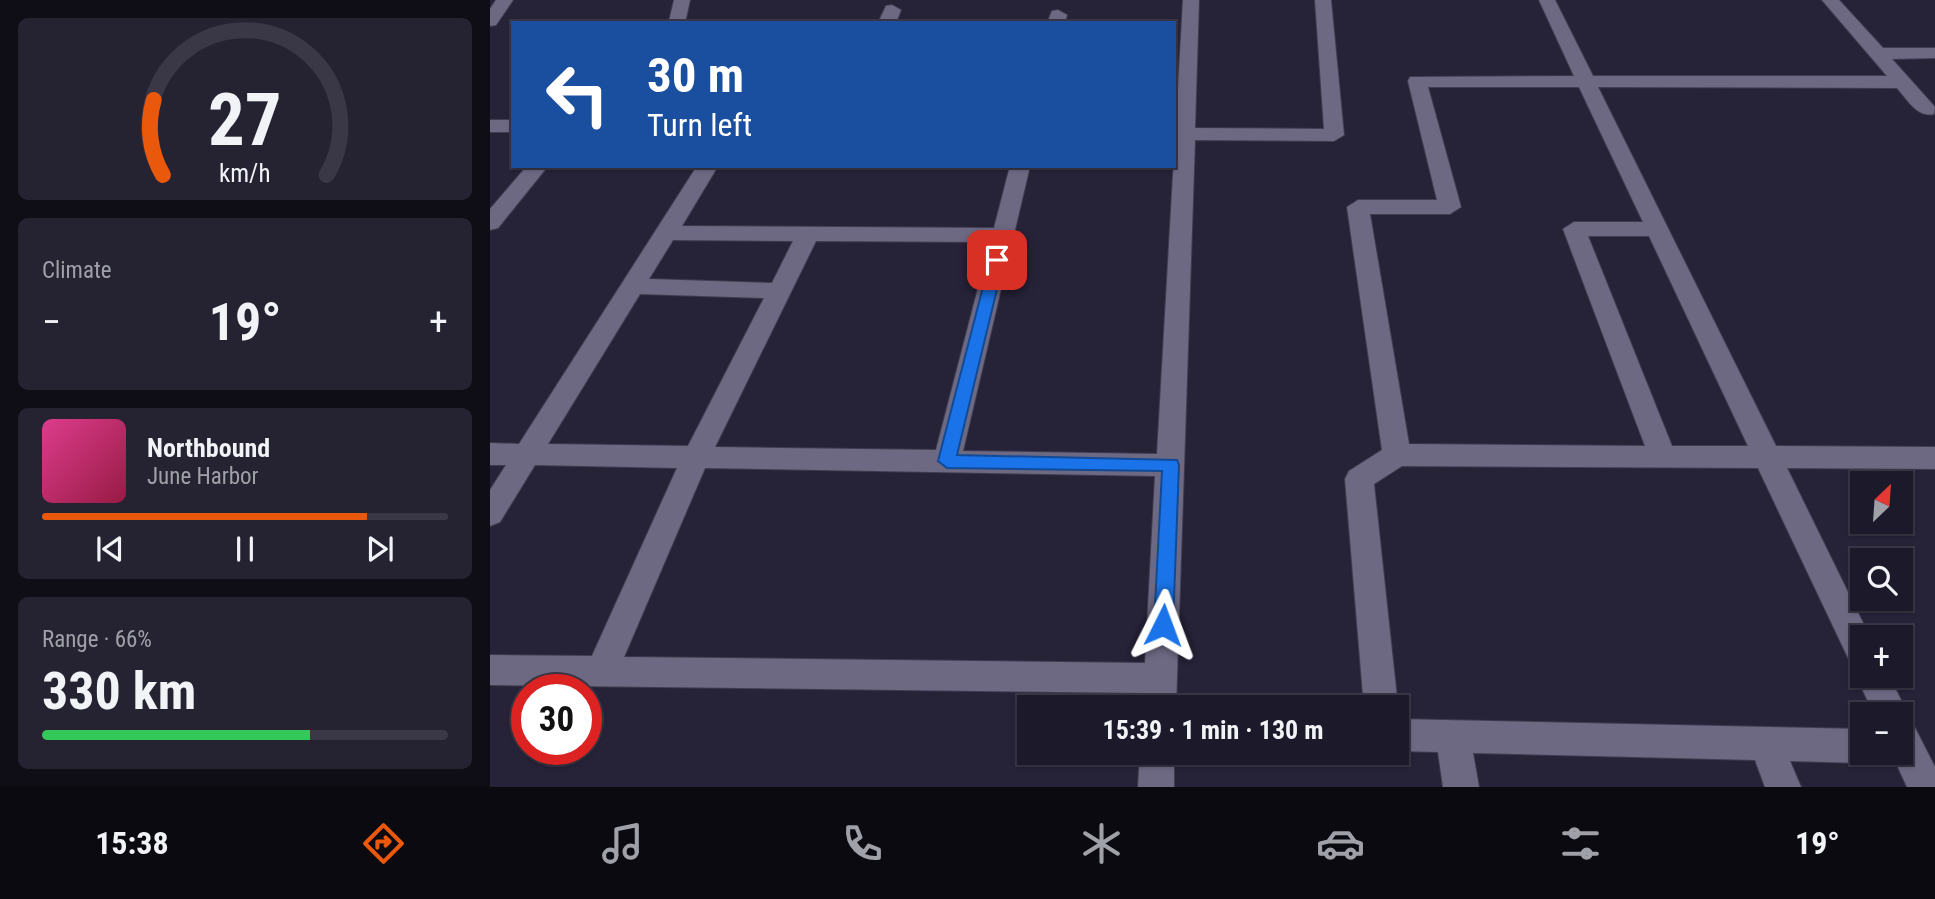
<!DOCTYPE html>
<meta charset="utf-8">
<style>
body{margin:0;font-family:"Roboto Condensed",sans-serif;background:#252332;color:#f1f3f6;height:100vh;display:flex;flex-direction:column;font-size:26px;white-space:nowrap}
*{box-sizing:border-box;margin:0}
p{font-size:23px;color:#a0a1a8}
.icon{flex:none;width:38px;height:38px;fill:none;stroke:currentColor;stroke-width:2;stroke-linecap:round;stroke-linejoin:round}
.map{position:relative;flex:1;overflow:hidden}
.sheet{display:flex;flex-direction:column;gap:18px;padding:18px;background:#0f0e17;width:490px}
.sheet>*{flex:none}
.top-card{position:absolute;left:21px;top:21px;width:665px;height:147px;border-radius:0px;box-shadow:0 2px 5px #0004,0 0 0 2px #3a3847;background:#1a4fa0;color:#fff;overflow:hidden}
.needle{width:46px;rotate:25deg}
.buttons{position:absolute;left:1360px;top:471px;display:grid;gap:14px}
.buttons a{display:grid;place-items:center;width:63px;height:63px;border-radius:0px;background:#1c1a2a;box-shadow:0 2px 5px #0004,0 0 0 2px #3a3847;font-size:35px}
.speed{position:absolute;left:21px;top:674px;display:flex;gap:14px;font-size:35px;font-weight:700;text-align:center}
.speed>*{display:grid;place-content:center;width:91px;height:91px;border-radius:50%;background:#1c1a2a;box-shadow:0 2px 5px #0004,0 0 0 2px #3a3847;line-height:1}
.speed .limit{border:10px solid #d22;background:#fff;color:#111}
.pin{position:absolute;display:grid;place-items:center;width:60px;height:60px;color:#fff;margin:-30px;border-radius:14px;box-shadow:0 4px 10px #0006}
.me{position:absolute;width:77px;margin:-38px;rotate:3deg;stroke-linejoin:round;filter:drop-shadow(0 0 5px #0008)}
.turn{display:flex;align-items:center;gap:24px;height:147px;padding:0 21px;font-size:32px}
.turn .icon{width:91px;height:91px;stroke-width:2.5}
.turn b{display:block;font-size:49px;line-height:60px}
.big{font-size:52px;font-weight:700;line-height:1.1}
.sheet .tile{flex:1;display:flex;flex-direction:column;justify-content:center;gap:10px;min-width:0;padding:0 24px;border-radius:10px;background:#252332}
.sheet .dial{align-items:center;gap:0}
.dial svg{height:182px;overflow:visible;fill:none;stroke:#3a3847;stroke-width:7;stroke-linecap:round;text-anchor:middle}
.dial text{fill:#f1f3f6;stroke:none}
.song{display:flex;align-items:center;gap:21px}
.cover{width:84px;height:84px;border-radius:10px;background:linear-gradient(135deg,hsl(330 70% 55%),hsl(340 70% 35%))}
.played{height:7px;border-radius:4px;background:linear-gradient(90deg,#ea580c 80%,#3a3847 80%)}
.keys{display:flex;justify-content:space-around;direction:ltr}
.heat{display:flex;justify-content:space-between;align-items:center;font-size:38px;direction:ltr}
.charge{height:10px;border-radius:5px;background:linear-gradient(90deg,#34c759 66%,#3a3847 0)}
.trip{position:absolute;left:527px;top:695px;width:392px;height:70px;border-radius:0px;background:#1c1a2a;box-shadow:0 2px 5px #0004,0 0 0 2px #3a3847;font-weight:700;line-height:70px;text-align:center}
.dock{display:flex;height:112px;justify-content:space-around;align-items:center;background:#0b0a11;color:#a0a1a8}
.dock .icon{width:49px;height:49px}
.dock .on{color:#ea580c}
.dock b{font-size:32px;color:#f1f3f6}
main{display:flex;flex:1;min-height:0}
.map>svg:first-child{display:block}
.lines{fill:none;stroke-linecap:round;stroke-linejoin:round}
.minor-casing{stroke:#413d50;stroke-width:2}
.minor{fill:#6d6983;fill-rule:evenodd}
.route{fill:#1a73e8;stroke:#114b97;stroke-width:2}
</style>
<main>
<section class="sheet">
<div class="tile dial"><svg viewBox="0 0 100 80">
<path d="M14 69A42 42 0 1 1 86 69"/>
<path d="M14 69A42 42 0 0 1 10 36" stroke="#ea580c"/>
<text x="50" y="56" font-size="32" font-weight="700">27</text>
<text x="50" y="72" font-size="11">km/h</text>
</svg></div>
<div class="tile"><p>Climate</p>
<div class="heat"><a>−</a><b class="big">19°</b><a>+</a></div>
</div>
<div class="tile">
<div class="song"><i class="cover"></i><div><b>Northbound</b><p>June Harbor</p></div></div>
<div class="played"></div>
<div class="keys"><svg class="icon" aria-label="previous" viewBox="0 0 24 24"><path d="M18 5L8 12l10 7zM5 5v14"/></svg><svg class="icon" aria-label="pause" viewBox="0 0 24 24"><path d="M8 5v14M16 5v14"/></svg><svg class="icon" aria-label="next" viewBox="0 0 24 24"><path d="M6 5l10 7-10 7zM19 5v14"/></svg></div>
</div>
<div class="tile"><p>Range · 66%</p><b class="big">330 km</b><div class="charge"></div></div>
</section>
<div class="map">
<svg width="1445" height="787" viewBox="0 0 1445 787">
<rect width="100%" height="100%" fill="#262238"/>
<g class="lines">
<defs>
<path id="minor" d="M6,0H23L6,25L0,26V9Z
M184,0H200L195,23L179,21Z
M693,0H709L705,128L834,129L825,0H841L854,135L844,141L705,140L686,707H652L653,693L0,685V655L102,656L187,468L45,465L10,522L0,526V490L16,465H0V443L29,444L207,166H228L192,226L504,228L520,166H540L473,451L667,454ZM183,240L303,241L282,283L159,279ZM326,241L500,242L446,450L225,447ZM150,294L274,298L198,446L58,444ZM215,468L665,476L655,663L134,657Z
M1049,0H1065L1103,76H1397L1332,0H1349L1393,48H1445V58L1402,59L1445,107L1444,114C1427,118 1417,99 1407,88L1108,87L1286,446L1445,447V469L1297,468L1380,637H1372V676H1399L1418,714L1415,720L1422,722L1445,767V787H1417L1401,752H1410V714H1384L1366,676L1369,668L1361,664L1268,468L912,466L884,484L908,707L906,710V707H874L855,479L859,471L892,450L857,207L868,200H947L918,81L920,77L1084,76ZM938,87H1089L1153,222H1084L1073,229L1155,446L919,444L880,214H960L971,207ZM1098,236H1159L1258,446H1182Z
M402,5L411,10L406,23H388L396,6Z
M568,10L577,15L575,23H557L562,11Z
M0,120H23V132H0Z
M37,166H58L8,228L0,230V209Z
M906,719L1372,729V752H1387L1384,758L1372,763L1300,761L1311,787H1275L1265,760L983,753L989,787H953L948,752L906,751Z
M650,752H684V787H648Z"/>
</defs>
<use href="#minor" class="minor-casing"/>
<use href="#minor" class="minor"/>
</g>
<path class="route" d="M507,256L514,260L467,455L687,460L689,465L683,625L680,631L673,633L666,631L664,625L672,471L457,468L448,461L500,260Z"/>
</svg>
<div class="buttons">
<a><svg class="needle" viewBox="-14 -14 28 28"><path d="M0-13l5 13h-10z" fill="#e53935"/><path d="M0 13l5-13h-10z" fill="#a0a1a8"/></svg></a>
<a><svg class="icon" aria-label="search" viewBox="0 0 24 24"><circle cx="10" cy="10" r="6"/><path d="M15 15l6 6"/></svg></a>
<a>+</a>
<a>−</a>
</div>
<div class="speed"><div class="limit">30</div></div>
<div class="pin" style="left:507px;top:260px;background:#d93025"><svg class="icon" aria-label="arrive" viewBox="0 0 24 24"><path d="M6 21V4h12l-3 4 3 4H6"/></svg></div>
<svg class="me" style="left:673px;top:625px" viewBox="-20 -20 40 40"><path d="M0-17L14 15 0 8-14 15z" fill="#1a73e8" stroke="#fff" stroke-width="4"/></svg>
<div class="trip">15:39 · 1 min · 130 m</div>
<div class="top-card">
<div class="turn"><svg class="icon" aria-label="left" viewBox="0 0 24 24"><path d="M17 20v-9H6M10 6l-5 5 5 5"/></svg><div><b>30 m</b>Turn left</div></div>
</div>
</div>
</main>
<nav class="dock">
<b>15:38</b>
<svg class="icon on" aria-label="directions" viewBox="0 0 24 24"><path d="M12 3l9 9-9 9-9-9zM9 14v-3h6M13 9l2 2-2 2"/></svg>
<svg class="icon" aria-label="music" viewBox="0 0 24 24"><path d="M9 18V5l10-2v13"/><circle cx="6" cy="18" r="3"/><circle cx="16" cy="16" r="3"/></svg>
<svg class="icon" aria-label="phone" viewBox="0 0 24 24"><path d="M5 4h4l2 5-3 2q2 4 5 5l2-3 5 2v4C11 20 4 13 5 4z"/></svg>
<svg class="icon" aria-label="climate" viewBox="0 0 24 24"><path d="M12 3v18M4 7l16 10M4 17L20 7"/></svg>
<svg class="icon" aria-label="car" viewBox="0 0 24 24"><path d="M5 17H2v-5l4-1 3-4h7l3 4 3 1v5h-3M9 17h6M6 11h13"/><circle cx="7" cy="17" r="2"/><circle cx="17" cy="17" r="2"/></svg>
<svg class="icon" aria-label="filters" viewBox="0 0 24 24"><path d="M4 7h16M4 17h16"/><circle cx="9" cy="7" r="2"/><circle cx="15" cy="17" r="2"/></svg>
<b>19°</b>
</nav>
